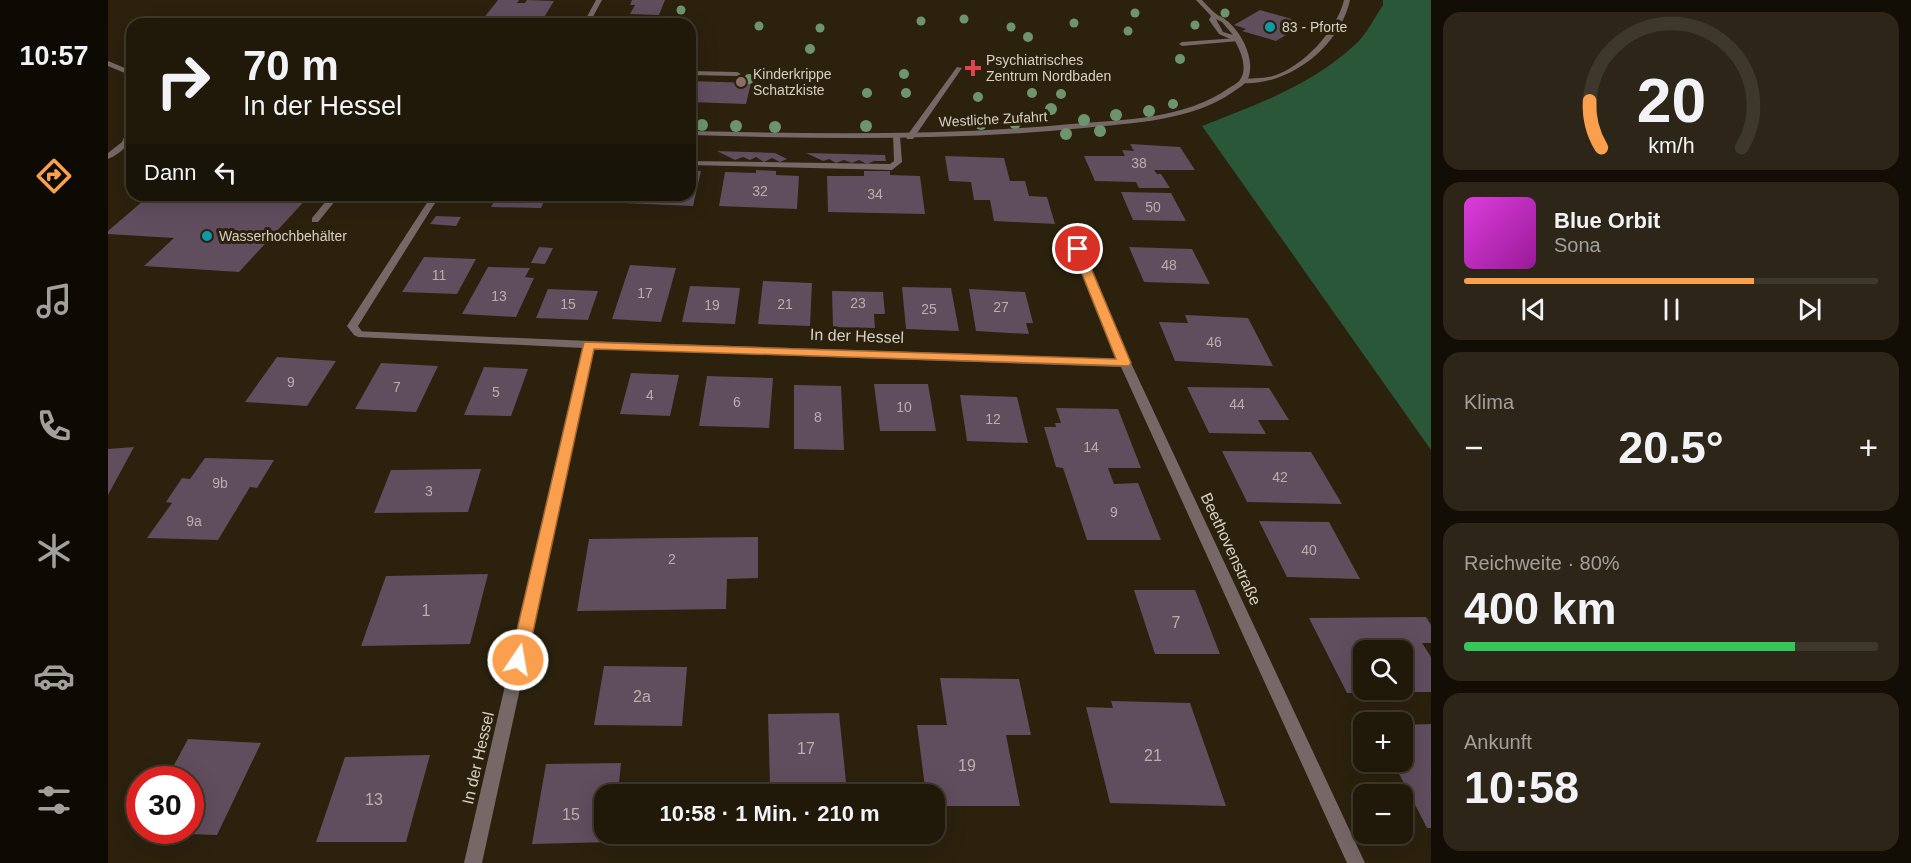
<!DOCTYPE html>
<html lang="de">
<meta charset="utf-8">
<style>
body{margin:0;font-family:Arial,sans-serif;background:#2d2618;color:#f1f3f6;height:100vh;display:flex;flex-direction:column;font-size:22px;white-space:nowrap}
*{box-sizing:border-box;margin:0}
p{font-size:20px;color:#a2a09c}
.icon{flex:none;width:33px;height:33px;fill:none;stroke:currentColor;stroke-width:2;stroke-linecap:round;stroke-linejoin:round}
.map{position:relative;flex:1;overflow:hidden}
.details{display:flex;flex-direction:column;gap:12px;padding:12px;background:#120e06;width:480px}
.details>*{flex:none}
.banner{position:absolute;left:18px;top:18px;width:570px;height:183px;border-radius:18px;box-shadow:0 6px 24px #0002,0 0 0 2px #3d382b;background:#20190a;color:#f1f3f6;overflow:hidden}
.buttons{position:absolute;left:1245px;top:640px;display:grid;gap:12px}
.buttons a{display:grid;place-items:center;width:60px;height:60px;border-radius:12px;background:#20190a;box-shadow:0 6px 24px #0002,0 0 0 2px #3d382b;font-size:30px}
.speed{position:absolute;left:18px;top:766px;display:flex;gap:12px;font-size:30px;font-weight:700;text-align:center}
.speed>*{display:grid;place-content:center;width:78px;height:78px;border-radius:50%;background:#20190a;box-shadow:0 6px 24px #0002,0 0 0 2px #3d382b;line-height:1}
.speed .limit{border:9px solid #d22;background:#fff;color:#111}
.pin{position:absolute;display:grid;place-items:center;width:51px;height:51px;color:#fff;margin:-26px;border:3px solid #fff;border-radius:50%;box-shadow:0 2px 6px #0007}
.me{position:absolute;width:66px;margin:-33px;rotate:12deg;stroke-linejoin:round;filter:drop-shadow(0 0 4px #0008)}
.turn{display:flex;align-items:center;gap:21px;height:126px;padding:0 18px;font-size:27px}
.turn .icon{width:78px;height:78px;stroke-width:2.5}
.turn b{display:block;font-size:42px;line-height:51px}
.then{display:flex;align-items:center;height:57px;padding:0 18px;background:#0003;gap:12px;font-size:22px}
.big{font-size:45px;font-weight:600;line-height:1.1}
.details .widget{flex:1;display:flex;flex-direction:column;justify-content:center;gap:9px;min-width:0;padding:0 21px;border-radius:18px;background:#2d2618}
.details .dial{align-items:center;gap:0}
.dial svg{height:156px;overflow:visible;fill:none;stroke:#3d382b;stroke-width:7;stroke-linecap:round;text-anchor:middle}
.dial text{fill:#f1f3f6;stroke:none}
.song{display:flex;align-items:center;gap:18px}
.cover{width:72px;height:72px;border-radius:9px;background:linear-gradient(135deg,hsl(300 70% 55%),hsl(300 70% 35%))}
.played{height:6px;border-radius:3px;background:linear-gradient(90deg,#f99f4d 70%,#3d382b 70%)}
.keys{display:flex;justify-content:space-around;direction:ltr}
.heat{display:flex;justify-content:space-between;align-items:center;font-size:33px;direction:ltr}
.charge{height:9px;border-radius:4px;background:linear-gradient(90deg,#34c759 80%,#3d382b 0)}
.trip{position:absolute;left:486px;top:784px;width:351px;height:60px;border-radius:18px;background:#20190a;box-shadow:0 6px 24px #0002,0 0 0 2px #3d382b;font-weight:600;line-height:60px;text-align:center}
main{display:flex;flex:1;min-height:0}
.dock{display:flex;flex-direction:column;width:108px;justify-content:space-around;align-items:center;background:#0d0a04;color:#a2a09c}
.dock .icon{width:42px;height:42px}
.dock .selected{color:#f99f4d}
.dock b{font-size:27px;color:#f1f3f6}
.map>svg:first-child{display:block}
.green{fill:#295738}
.building{fill:#604d5e}
.lines{fill:none;stroke-linecap:round;stroke-linejoin:round}
.lane{fill:#756866;fill-rule:evenodd}
.street{fill:#756866;fill-rule:evenodd}
.tree{fill:#6d946d}
.route{fill:#f99f4d;stroke:#a26732;stroke-width:1.5}
.culture-dot{fill:#0f9aa8;stroke:#2b210d;stroke-width:2}
.health-dot{fill:#e0444e;stroke:#2b210d;stroke-width:2}
.education-dot{fill:#8d6e63;stroke:#2b210d;stroke-width:2}
.labels{text-anchor:middle;dominant-baseline:central;stroke-width:6;stroke-linejoin:round;paint-order:stroke}
.far-poi-label{font-size:14px;fill:#d7d0c4;stroke:#2b210d;text-anchor:start}
.far-street-label{font-size:14px;fill:#d7d0c4;stroke:#2b210d}
.number-label{font-size:14px;fill:#b9afaa}
.street-label{font-size:16px;fill:#d7d0c4;stroke:#2b210d}
.near-number-label{font-size:16px;fill:#b9afaa}
</style>
<main>
<nav class="dock">
<b>10:57</b>
<svg class="icon selected" aria-label="directions" viewBox="0 0 24 24"><path d="M12 3l9 9-9 9-9-9zM9 14v-3h6M13 9l2 2-2 2"/></svg>
<svg class="icon" aria-label="music" viewBox="0 0 24 24"><path d="M9 18V5l10-2v13"/><circle cx="6" cy="18" r="3"/><circle cx="16" cy="16" r="3"/></svg>
<svg class="icon" aria-label="phone" viewBox="0 0 24 24"><path d="M5 4h4l2 5-3 2q2 4 5 5l2-3 5 2v4C11 20 4 13 5 4z"/></svg>
<svg class="icon" aria-label="climate" viewBox="0 0 24 24"><path d="M12 3v18M4 7l16 10M4 17L20 7"/></svg>
<svg class="icon" aria-label="car" viewBox="0 0 24 24"><path d="M5 17H2v-5l4-1 3-4h7l3 4 3 1v5h-3M9 17h6M6 11h13"/><circle cx="7" cy="17" r="2"/><circle cx="17" cy="17" r="2"/></svg>
<svg class="icon" aria-label="filters" viewBox="0 0 24 24"><path d="M4 7h16M4 17h16"/><circle cx="9" cy="7" r="2"/><circle cx="15" cy="17" r="2"/></svg>
</nav>
<div class="map">
<svg width="1323" height="863" viewBox="0 0 1323 863">
<rect width="100%" height="100%" fill="#2b210d"/>
<path class="green" d="M1275,0H1323V450L1094,126C1150,104 1204,85 1249,43C1259,33 1267,17 1275,5Z"/>
<path class="building" d="M390,0H411L409,3H417L419,0L446,1L435,19H422L419,24H371Z
M524,0H557L551,15L522,14L527,5H522Z
M1152,10L1187,20L1182,23L1193,26L1168,41L1134,31L1138,29L1126,25Z
M582,81L643,83L638,104L582,102Z
M1022,144L1072,147L1087,170H1046L1049,174H1053L1062,188H1031L1028,182L987,181L976,156H1017L1014,150L1026,151Z
M609,151L667,153L679,159L672,162L664,158L656,162L648,157L642,160L635,157L627,160Z
M698,153L777,155L778,161H766L759,164L751,160L744,163L736,160L728,163L721,159L715,161Z
M837,156L896,158L902,181H917L921,196L939,197L947,224L886,221L882,200H866L863,182L841,181Z
M648,170L668,171V175L691,176L689,209L611,206L617,172L648,173Z
M582,171H593L585,206L493,202L495,195H582Z
M756,171H782V175L812,176L817,214L720,212L719,176H756Z
M1013,192L1063,193L1078,221L1025,220Z
M42,195L110,197L202,195L131,272L36,266L66,238L0,234V231Z
M389,195H439L433,208L383,207Z
M328,216L353,217L348,226L322,224Z
M431,247L445,248L437,264L423,263Z
M1021,247L1084,249L1102,284L1036,282Z
M316,257L368,259L349,294L294,292Z
M522,265L568,268L553,322L504,319Z
M380,267L422,268L417,277L426,278L408,317L354,314Z
M655,281L704,283L702,326L650,324Z
M582,286L632,288L627,324L574,322Z
M794,287L843,288L851,331L798,329Z
M440,289L490,291L480,320L428,318Z
M861,289L917,292L925,323H918L921,334L868,331Z
M724,291L775,292L777,314H766L767,328L725,327Z
M1077,315L1140,318L1165,366L1067,361L1051,322L1080,323Z
M169,357L228,361L199,406L137,402Z
M273,363L330,366L308,412L247,409Z
M376,367L420,369L403,416L356,415Z
M523,373L571,375L562,416L512,414Z
M599,376L665,378L661,428L591,426Z
M766,384H820L828,431H772Z
M686,385L733,386L736,450L686,449Z
M1079,387L1161,388L1181,420H1150L1158,434L1101,433Z
M852,395L909,397L920,443L859,441Z
M948,408L1010,409L1033,468H1000L1006,484L1030,483L1053,540H979L955,468L948,467L936,427H948L947,423H953Z
M26,447L0,495V449Z
M1114,451L1203,452L1234,504L1139,502Z
M97,458L166,460L149,488L142,487L110,540L39,538L64,503L58,502L74,478L82,479Z
M373,469L360,512L266,513L283,470Z
M1151,521L1221,522L1252,579L1179,577Z
M650,537V578L619,579L618,609L469,611L481,539Z
M380,574L362,644L253,646L278,576Z
M1026,590H1087L1112,654H1047Z
M1318,617L1323,625V643H1314L1323,657V692H1294V651H1256V690H1288V692L1239,693L1201,618Z
M496,666L579,667L574,726L486,725Z
M832,678L911,679L923,735H898L912,806H826V795H818L809,725H839Z
M1003,701L1082,703L1118,806L1002,803L978,707L1005,708Z
M731,713L738,782L662,785L660,714Z
M1323,724V828H1319L1285,762H1294V725Z
M80,739L153,743L109,835L52,833V831H82V780H58Z
M322,755L298,842H208L237,757Z
M513,763L510,795H496V834H505L504,842L424,844L438,764Z"/>
<g class="lines">
<path class="lane" d="M488,0H494L481,24H475Z
M1236,0H1242C1232,47 1180,87 1132,83V79C1143,78 1154,79 1165,76C1195,67 1229,30 1236,0Z
M1129,38L1131,39V41L1074,46L1071,44L1074,42Z
M849,67L854,68L805,139H799L798,137Z
M582,71L629,72L633,74L629,76L582,75Z
M21,126H24C24,142 15,153 0,159V153L14,142Z
M785,134L792,136L794,162L784,170L582,165V161L782,164L786,161Z
M223,195H232L210,222H204V218Z
M324,195H332L250,326L255,333L254,335H246L239,326Z"/>
<path class="street" d="M1088,0H1094C1098,4 1102,9 1107,13C1110,16 1115,17 1118,20C1134,32 1149,62 1139,81C1136,85 1129,89 1125,92C1083,121 1025,123 976,128C845,141 714,139 582,135V131C709,134 836,136 963,124C1015,120 1077,119 1121,88C1124,86 1130,83 1132,80C1140,68 1133,52 1127,41L1111,34L1101,20L1103,16ZM1108,19L1114,22L1125,35L1115,32Z
M0,61L24,71V76L0,66Z
M970,246L975,249L1023,363L1257,863H1239L1013,367L486,349L374,863H356L475,348L250,337L246,335L245,333L246,331L481,341L1010,359L965,249Z"/>
</g>
<g class="tree">
<circle cx="573" cy="10" r="4.5"/>
<circle cx="1027" cy="13" r="4.5"/>
<circle cx="1117" cy="13" r="4.5"/>
<circle cx="856" cy="19" r="4.5"/>
<circle cx="813" cy="21" r="4.5"/>
<circle cx="966" cy="23" r="4.5"/>
<circle cx="1087" cy="25" r="4.5"/>
<circle cx="651" cy="26" r="4.5"/>
<circle cx="903" cy="27" r="4.5"/>
<circle cx="712" cy="28" r="4.5"/>
<circle cx="1020" cy="31" r="4.5"/>
<circle cx="920" cy="37" r="5"/>
<circle cx="702" cy="49" r="5"/>
<circle cx="1072" cy="59" r="5"/>
<circle cx="796" cy="74" r="5"/>
<circle cx="641" cy="79" r="5"/>
<circle cx="759" cy="93" r="5"/>
<circle cx="798" cy="93" r="5"/>
<circle cx="924" cy="93" r="5"/>
<circle cx="953" cy="94" r="5"/>
<circle cx="870" cy="97" r="5"/>
<circle cx="1065" cy="104" r="5"/>
<circle cx="943" cy="109" r="6"/>
<circle cx="1041" cy="111" r="6"/>
<circle cx="1008" cy="115" r="6"/>
<circle cx="976" cy="120" r="6"/>
<circle cx="907" cy="123" r="6"/>
<circle cx="873" cy="124" r="6"/>
<circle cx="594" cy="125" r="6"/>
<circle cx="628" cy="126" r="6"/>
<circle cx="758" cy="126" r="6"/>
<circle cx="667" cy="127" r="6"/>
<circle cx="992" cy="131" r="6"/>
<circle cx="958" cy="134" r="6"/>
</g>
<path class="route" d="M970,245L975,249L1023,363L1021,366L486,349L419,660L416,666L410,668L404,666L402,660L476,342L1008,359L964,249Z"/>
<g class="culture-dot">
<circle cx="1162" cy="27" r="6"/>
<circle cx="99" cy="236" r="6"/>
</g>
<path class="health-dot" d="M862 59h6v6h6v6h-6v6h-6v-6h-6v-6h6z"/>
<circle class="education-dot" cx="633" cy="82" r="6"/>
<g class="labels">
<g class="far-poi-label">
<text x="1174" y="27">83 - Pforte</text>
<text x="878" y="60">Psychiatrisches<tspan x="878" dy="16">Zentrum Nordbaden</tspan></text>
<text x="645" y="74">Kinderkrippe<tspan x="645" dy="16">Schatzkiste</tspan></text>
<text x="111" y="236">Wasserhochbehälter</text>
</g>
<g class="far-street-label">
<text transform="translate(885 119) rotate(-3)">Westliche Zufahrt</text>
</g>
<g class="number-label">
<text x="1031" y="163">38</text>
<text x="652" y="191">32</text>
<text x="767" y="194">34</text>
<text x="1045" y="207">50</text>
<text x="1061" y="265">48</text>
<text x="331" y="275">11</text>
<text x="537" y="293">17</text>
<text x="391" y="296">13</text>
<text x="750" y="303">23</text>
<text x="460" y="304">15</text>
<text x="677" y="304">21</text>
<text x="604" y="305">19</text>
<text x="893" y="307">27</text>
<text x="821" y="309">25</text>
<text x="1106" y="342">46</text>
<text x="183" y="382">9</text>
<text x="289" y="387">7</text>
<text x="388" y="392">5</text>
<text x="542" y="395">4</text>
<text x="629" y="402">6</text>
<text x="1129" y="404">44</text>
<text x="796" y="407">10</text>
<text x="710" y="417">8</text>
<text x="885" y="419">12</text>
<text x="983" y="447">14</text>
<text x="1172" y="477">42</text>
<text x="112" y="483">9b</text>
<text x="321" y="491">3</text>
<text x="1006" y="512">9</text>
<text x="86" y="521">9a</text>
<text x="1201" y="550">40</text>
<text x="564" y="559">2</text>
</g>
<g class="street-label">
<text transform="translate(749 336) rotate(2)">In der Hessel</text>
<text transform="translate(1123 549) rotate(65)">Beethovenstraße</text>
<text transform="translate(370 758) rotate(-77)">In der Hessel</text>
</g>
<g class="near-number-label">
<text x="318" y="610">1</text>
<text x="1068" y="622">7</text>
<text x="534" y="696">2a</text>
<text x="698" y="748">17</text>
<text x="1045" y="755">21</text>
<text x="859" y="765">19</text>
<text x="266" y="799">13</text>
<text x="463" y="814">15</text>
</g>
</g>
</svg>
<div class="buttons">
<a><svg class="icon" aria-label="search" viewBox="0 0 24 24"><circle cx="10" cy="10" r="6"/><path d="M15 15l6 6"/></svg></a>
<a>+</a>
<a>−</a>
</div>
<div class="speed"><div class="limit">30</div></div>
<div class="pin" style="left:970px;top:249px;background:#d93025"><svg class="icon" aria-label="arrive" viewBox="0 0 24 24"><path d="M6 21V4h12l-3 4 3 4H6"/></svg></div>
<svg class="me" style="left:410px;top:660px" viewBox="-20 -20 40 40"><circle r="17" fill="#f99f4d" stroke="#fff" stroke-width="3"/><path d="M0-11L8 9 0 5-8 9z" fill="#fff"/></svg>
<div class="trip">10:58 · 1 Min. · 210 m</div>
<div class="banner">
<div class="turn"><svg class="icon" aria-label="right" viewBox="0 0 24 24"><path d="M7 20v-9h11M14 6l5 5-5 5"/></svg><div><b>70 m</b>In der Hessel</div></div>
<div class="then">Dann<svg class="icon" aria-label="left" viewBox="0 0 24 24"><path d="M17 20v-9H6M10 6l-5 5 5 5"/></svg></div>
</div>
</div>
<section class="details">
<div class="widget dial"><svg viewBox="0 0 100 80">
<path d="M14 69A42 42 0 1 1 86 69"/>
<path d="M14 69A42 42 0 0 1 8 45" stroke="#f99f4d"/>
<text x="50" y="56" font-size="32" font-weight="700">20</text>
<text x="50" y="72" font-size="11">km/h</text>
</svg></div>
<div class="widget">
<div class="song"><i class="cover"></i><div><b>Blue Orbit</b><p>Sona</p></div></div>
<div class="played"></div>
<div class="keys"><svg class="icon" aria-label="previous" viewBox="0 0 24 24"><path d="M18 5L8 12l10 7zM5 5v14"/></svg><svg class="icon" aria-label="pause" viewBox="0 0 24 24"><path d="M8 5v14M16 5v14"/></svg><svg class="icon" aria-label="next" viewBox="0 0 24 24"><path d="M6 5l10 7-10 7zM19 5v14"/></svg></div>
</div>
<div class="widget"><p>Klima</p>
<div class="heat"><a>−</a><b class="big">20.5°</b><a>+</a></div>
</div>
<div class="widget"><p>Reichweite · 80%</p><b class="big">400 km</b><div class="charge"></div></div>
<div class="widget"><p>Ankunft</p><b class="big">10:58</b></div>
</section>
</main>
